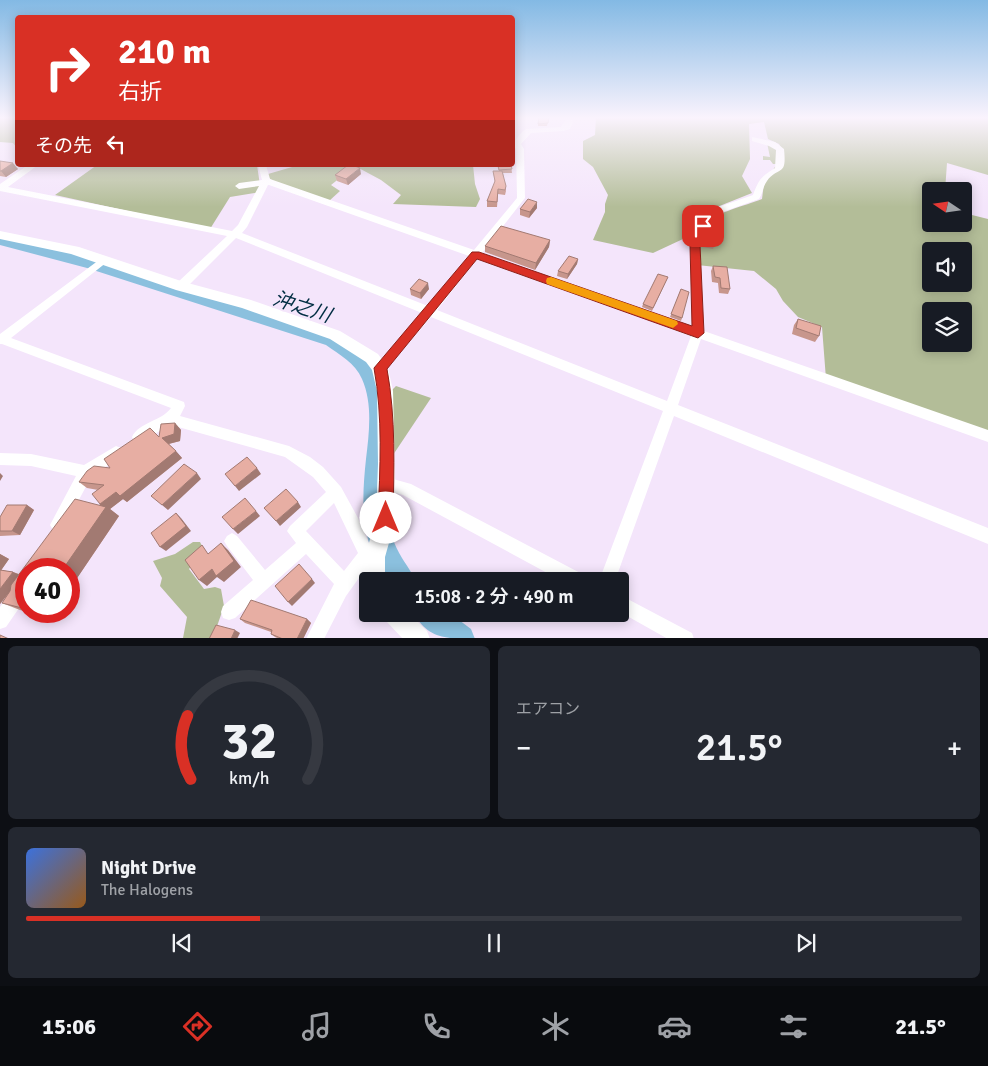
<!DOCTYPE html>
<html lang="ja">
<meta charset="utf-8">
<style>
body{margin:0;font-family:Signika,"Noto Sans JP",sans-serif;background:#242831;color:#f1f3f6;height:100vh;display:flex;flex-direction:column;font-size:19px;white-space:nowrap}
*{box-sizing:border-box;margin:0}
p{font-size:16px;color:#9ea1a6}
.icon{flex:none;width:28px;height:28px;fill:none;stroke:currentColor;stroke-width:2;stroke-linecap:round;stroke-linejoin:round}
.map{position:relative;height:638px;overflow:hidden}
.details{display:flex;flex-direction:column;gap:8px;padding:8px;background:#0d0f14;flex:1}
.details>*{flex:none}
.guide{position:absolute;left:15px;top:15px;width:500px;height:152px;border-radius:5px;box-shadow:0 2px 12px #0003;background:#d93025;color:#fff;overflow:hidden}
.needle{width:32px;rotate:283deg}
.fabs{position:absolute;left:922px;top:182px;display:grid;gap:10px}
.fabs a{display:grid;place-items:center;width:50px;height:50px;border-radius:5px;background:#171b24;box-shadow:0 2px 12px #0003;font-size:25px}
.speed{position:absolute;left:15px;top:558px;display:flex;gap:10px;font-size:25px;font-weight:700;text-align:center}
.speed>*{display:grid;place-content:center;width:65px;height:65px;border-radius:50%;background:#171b24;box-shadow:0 2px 12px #0003;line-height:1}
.speed .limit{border:8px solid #d22;background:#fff;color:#111}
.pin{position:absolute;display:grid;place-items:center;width:42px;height:42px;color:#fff;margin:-21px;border-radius:10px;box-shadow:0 2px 8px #0006}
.me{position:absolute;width:55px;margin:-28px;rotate:0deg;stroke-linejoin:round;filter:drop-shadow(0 0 4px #0008)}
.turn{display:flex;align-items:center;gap:18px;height:105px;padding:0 20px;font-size:22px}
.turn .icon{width:65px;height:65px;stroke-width:2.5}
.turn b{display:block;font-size:35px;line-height:42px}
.then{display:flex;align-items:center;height:48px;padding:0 20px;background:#0003;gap:10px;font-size:19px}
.big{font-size:38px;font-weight:600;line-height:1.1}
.details .card{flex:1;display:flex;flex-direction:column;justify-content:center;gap:8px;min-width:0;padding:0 18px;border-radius:8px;background:#242831}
.details .dial{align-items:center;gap:0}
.dial svg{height:130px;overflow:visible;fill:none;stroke:#363941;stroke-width:7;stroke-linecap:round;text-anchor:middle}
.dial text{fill:#f1f3f6;stroke:none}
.song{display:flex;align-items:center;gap:15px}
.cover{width:60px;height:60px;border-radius:8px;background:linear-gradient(135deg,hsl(220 70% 55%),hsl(30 70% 35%))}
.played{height:5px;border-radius:2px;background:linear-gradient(90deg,#d93025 25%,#363941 25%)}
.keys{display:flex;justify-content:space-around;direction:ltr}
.heat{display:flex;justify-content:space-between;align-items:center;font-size:28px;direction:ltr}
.details .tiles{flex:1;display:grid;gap:8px;grid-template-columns:1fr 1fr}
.card:last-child{grid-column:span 2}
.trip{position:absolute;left:359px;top:572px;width:270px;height:50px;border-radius:5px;background:#171b24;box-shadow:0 2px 12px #0003;font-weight:600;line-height:50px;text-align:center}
.menu{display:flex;height:80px;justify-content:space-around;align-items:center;background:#090b0e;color:#9ea1a6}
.menu .icon{width:35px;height:35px}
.menu .active{color:#d93025}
.menu b{font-size:22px;color:#f1f3f6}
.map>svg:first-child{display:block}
.green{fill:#b3bd98;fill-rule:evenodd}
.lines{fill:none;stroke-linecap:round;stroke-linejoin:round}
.river{fill:#8bc0de;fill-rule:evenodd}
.street{fill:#fff;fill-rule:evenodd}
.secondary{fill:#fff;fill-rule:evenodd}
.wall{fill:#c7968c}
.shaded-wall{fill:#a27a72}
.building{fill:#e7aea3;stroke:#a27a72}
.route{fill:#d93025;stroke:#8d1f18}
.slow{fill:#f59e0b}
.labels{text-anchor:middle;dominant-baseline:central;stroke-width:4;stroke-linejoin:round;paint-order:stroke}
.water-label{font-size:20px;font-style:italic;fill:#002d42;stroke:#f4e5fb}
</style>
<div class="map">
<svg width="988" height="639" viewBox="0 0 988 639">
<rect width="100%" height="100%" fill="#f4e5fb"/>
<path class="green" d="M0,117H17V148L13,143L0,142Z
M596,117H988V175L947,163L945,191H931V224H964V213L988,219V434L826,379L822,327L798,317L783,301L776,289L754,271L697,265C703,210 717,216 762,199L764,183L777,164H773L770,160H763V156L770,157L767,143L782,149L779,144L768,139L764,122L749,124L750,159L742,176L752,193L707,211L698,232L653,253L593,240L605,212V204L608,195L593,167L583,159V141L595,135ZM931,251H964V284H931ZM931,311H964V344H931Z
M97,165H257L261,192L230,197L210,229L55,195Z
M299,165H473L475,184L480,199L476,207L393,204L401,195L381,180L355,166L331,185L340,191L329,201L273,181L269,178L268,174Z
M396,386L431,398L387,464L391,391Z
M193,542H200L204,550L189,569L204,589L215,587L221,589L224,606L213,638H183L187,617L160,586L162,578L153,561L175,554Z"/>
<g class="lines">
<path class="river" d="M0,235L97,259L333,333C347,337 361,347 370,359C406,404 383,463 387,515C389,530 394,545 402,558C407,566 412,572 415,581H386C361,541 361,505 366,459C369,433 373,404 362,379C355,363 340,355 326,345L87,268L0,245Z
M415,614H451L471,629L475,639C449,639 427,639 415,614Z"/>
<path class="street" d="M567,117H575L570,129L563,131L531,133L521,144L524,149L525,198L482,253L692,327L690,245L707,211L753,195C759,179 761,177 775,168L776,150L769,146L752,141V137L775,142L784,149C787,178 779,165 767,181C763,186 763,193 759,199L714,215L700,245L704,331L988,430V442L701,339L678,405L988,528V544L674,416L615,581H599L663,411L431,317L384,371L380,373L376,371L374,368L376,365L422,313L236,238L185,289H177L176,286L177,283L227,236L0,191V184L28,165H38L8,187L232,231L238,225L259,186L239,189L235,186L239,183L262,180L258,165H266L270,179L474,250L517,198L516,149L513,144C517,138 520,133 526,129L561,127ZM268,185H269L469,256L428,306L242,233L247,227ZM477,259L691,336L667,401L437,310Z
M103,257L107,258L108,260L107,262L11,338L184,402L185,406L180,416L289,446L310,457L323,467L341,487L358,518L371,548L381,551L383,557L381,563L375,565L369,564L346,596L324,639H306L334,584L306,554L235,618L229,620L223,618L221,612L223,606L253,580L227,546L224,541L227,536L232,533L237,536L265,570L296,543L287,531L290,526L326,492L313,477L285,457L171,425C159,429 151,439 139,443L134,441L132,437C139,422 162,421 171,408L2,344H0V334ZM334,503L358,553L344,571L306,531Z
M116,446L121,448L123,452L121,456L91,477L63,530L58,533L53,530L50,525L76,476L31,466L0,465V453L31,454L84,465Z
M386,477L411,484L584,575L586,581H562L403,495L381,489L379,484L381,479Z
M26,577V598L6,627L0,629V607L20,579Z
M620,595L692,633L694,639H668L620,612Z"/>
<path class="secondary" d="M0,231L79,247L184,282L251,300L340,331L378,354L388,368L393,391L396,518L385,557V574L388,581H368V584L363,574L365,557L376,518L378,464L377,391L372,370L366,362L330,339L242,308L176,290L71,254L0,239Z
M384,614H410L427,631L430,639H403L387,622Z"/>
</g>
<path class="wall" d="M549,117L547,126H538V124Z
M0,161L18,169L6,177L0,176Z
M497,165H511L512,173H503L506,191L505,195L498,194L497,207H487V201L495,183L493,171H499Z
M361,174L348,185L337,181L335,175Z
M537,208L529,218L520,215V209Z
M706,236L714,246L713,249L703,247Z
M550,240L549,247L535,270L485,252V246Z
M578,259L577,264L567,279L557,276L558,271Z
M713,266L730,289L728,294L719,293L718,283L712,282L711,271Z
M668,277L652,311L642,307L643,304Z
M410,289H429L421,299L411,295Z
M681,289L682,318L681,321L670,317Z
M798,319L819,336L815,342L792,334L794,325Z
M175,423L181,430L180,441L169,444L182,458L127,502L123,499L110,509L119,516L69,590V569H26V611H54L50,618L20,610L2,603L10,591L0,604V554L9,559L1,570L13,572L19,574L101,505L98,490L87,488L79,482L110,468L159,437Z
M27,505L34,510L20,535L0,536V517Z
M240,619H307L311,623L303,639H279L275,637L271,634V632L245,623Z"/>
<path class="shaded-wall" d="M13,163L18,169L6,177L1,171Z
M360,168L361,174L348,185L346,179Z
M537,202V208L529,218L530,212Z
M550,240L549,247L535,270L536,263Z
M578,259L577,264L567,279L568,274Z
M428,283L429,289L421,299L420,293Z
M175,423L181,430L180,441L168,444L162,438Z
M176,451L182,458L127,502L123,499L110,509L119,516L69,590V569H63L100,504L116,492Z
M257,468L261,474L239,491L235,486Z
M0,473L3,476L0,481Z
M197,473L201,479L168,510L162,505Z
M298,502L301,507L280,526L276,521Z
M27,505L34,510L20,535L12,531Z
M256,511L260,516L238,534L233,529Z
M176,513L181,518L191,531L166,551L160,547Z
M221,543L228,550L241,567L224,582L217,577L207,586L199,580Z
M0,554L9,559L0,572Z
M13,572L22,576L0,604V589Z
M312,579L315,583L292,606L288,602Z
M34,611H54L50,618Z
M307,619L311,623L303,639H297Z
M235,630L240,633L237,639H231Z"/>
<path class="building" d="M539,117H549L548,123L538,124Z
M0,161L13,163L1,171H0Z
M348,165H352L360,168L346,179L335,175Z
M498,165H511L512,169L499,170Z
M493,171H502L506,186L505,190L498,189L497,202L487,201L495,181Z
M528,199L537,202L530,212L520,209Z
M501,226L550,240L536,263L485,246Z
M706,236L716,238L714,246L704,244Z
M569,256L578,259L568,274L558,271Z
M713,266L727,267L730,289L721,288L720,278L715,277Z
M658,274L668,277L653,308L643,304Z
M419,279L428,283L420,293L410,289Z
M681,289L689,292L682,318L671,314Z
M798,319L821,326L819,336L796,328Z
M175,423L174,434L162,438L176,451L120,496L116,492L100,504L92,494L104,485L79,482L87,471L94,466L110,468L104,459L150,428L159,437L161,424Z
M247,457L257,468L235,486L225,474Z
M184,464L197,473L162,505L151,496Z
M286,489L298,502L276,521L264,508Z
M245,498L256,511L233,529L222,517Z
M75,499L106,507L63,569H26V609L2,603L10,591L11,585Z
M7,505H27L12,531H0V517Z
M176,513L186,526L160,547L151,533Z
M221,543L234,561L216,576L212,569L199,580L185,560L202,545L208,554Z
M299,564L312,579L288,602L275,586Z
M0,570L13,572L0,589Z
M251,600L307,619L297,639H283L271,634L272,630L240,619Z
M216,625L235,630L231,639H209Z
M0,635L9,639H0Z"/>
<linearGradient id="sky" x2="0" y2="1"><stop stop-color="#83b9e4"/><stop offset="0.57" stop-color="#faf3fd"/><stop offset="1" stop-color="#faf3fd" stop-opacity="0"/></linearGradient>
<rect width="988" height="207" fill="url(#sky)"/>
<path class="route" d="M703,223L707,226L700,245L704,333L698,338L477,259L387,369C396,418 394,469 393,518L391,523L386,526L380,523L378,518C380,468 383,417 374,368L472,252H479L692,326L690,245L698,226Z"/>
<path class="slow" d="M551,277L677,321L678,324L673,328L547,284L546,281L547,278Z"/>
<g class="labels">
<g class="water-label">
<text transform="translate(302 307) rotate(18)">沖之川</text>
</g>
</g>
</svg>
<div class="fabs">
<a><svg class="needle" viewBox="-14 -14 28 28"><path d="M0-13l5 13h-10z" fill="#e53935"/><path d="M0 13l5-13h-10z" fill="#9ea1a6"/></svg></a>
<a><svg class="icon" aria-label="sound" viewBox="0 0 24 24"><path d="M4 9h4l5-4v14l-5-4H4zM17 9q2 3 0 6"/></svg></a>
<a><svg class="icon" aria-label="layers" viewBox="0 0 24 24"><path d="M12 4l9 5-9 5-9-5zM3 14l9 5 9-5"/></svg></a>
</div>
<div class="speed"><div class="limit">40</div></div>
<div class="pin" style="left:703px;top:226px;background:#d93025"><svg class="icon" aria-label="arrive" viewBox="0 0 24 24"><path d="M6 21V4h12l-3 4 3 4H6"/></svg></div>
<svg class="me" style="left:386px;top:518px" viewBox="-20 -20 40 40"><circle r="19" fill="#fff"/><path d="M0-13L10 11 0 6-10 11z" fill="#d93025"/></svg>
<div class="trip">15:08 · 2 分 · 490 m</div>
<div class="guide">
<div class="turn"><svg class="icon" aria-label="right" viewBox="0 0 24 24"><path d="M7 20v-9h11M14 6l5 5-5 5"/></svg><div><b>210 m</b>右折</div></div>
<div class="then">その先<svg class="icon" aria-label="left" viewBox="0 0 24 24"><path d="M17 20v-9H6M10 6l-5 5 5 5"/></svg></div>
</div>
</div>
<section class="details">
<div class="tiles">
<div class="card dial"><svg viewBox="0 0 100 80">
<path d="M14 69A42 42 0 1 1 86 69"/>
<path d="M14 69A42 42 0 0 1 12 30" stroke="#d93025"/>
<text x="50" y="56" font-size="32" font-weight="700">32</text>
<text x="50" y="72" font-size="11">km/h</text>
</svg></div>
<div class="card"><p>エアコン</p>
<div class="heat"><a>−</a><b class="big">21.5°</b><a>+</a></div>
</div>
<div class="card">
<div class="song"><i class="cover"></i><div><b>Night Drive</b><p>The Halogens</p></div></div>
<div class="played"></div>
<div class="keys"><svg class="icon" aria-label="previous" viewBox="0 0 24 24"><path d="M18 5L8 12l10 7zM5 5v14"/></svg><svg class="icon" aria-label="pause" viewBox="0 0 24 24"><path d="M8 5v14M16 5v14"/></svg><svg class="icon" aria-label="next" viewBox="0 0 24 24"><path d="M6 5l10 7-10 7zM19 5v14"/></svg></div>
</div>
</div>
</section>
<nav class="menu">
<b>15:06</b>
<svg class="icon active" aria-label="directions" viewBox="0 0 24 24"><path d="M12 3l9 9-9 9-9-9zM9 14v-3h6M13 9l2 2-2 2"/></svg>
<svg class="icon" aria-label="music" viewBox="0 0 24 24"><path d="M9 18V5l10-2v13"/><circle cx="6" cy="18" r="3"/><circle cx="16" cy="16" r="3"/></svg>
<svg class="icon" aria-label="phone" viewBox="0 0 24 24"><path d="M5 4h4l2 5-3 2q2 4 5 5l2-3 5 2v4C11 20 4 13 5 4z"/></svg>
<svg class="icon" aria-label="climate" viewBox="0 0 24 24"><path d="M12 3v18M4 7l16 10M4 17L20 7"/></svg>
<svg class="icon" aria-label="car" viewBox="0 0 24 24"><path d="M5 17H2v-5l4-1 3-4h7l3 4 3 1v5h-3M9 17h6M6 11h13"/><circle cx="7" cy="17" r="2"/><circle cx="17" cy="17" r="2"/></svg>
<svg class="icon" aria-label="filters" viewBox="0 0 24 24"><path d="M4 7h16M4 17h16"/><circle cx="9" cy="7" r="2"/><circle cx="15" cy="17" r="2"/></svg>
<b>21.5°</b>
</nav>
